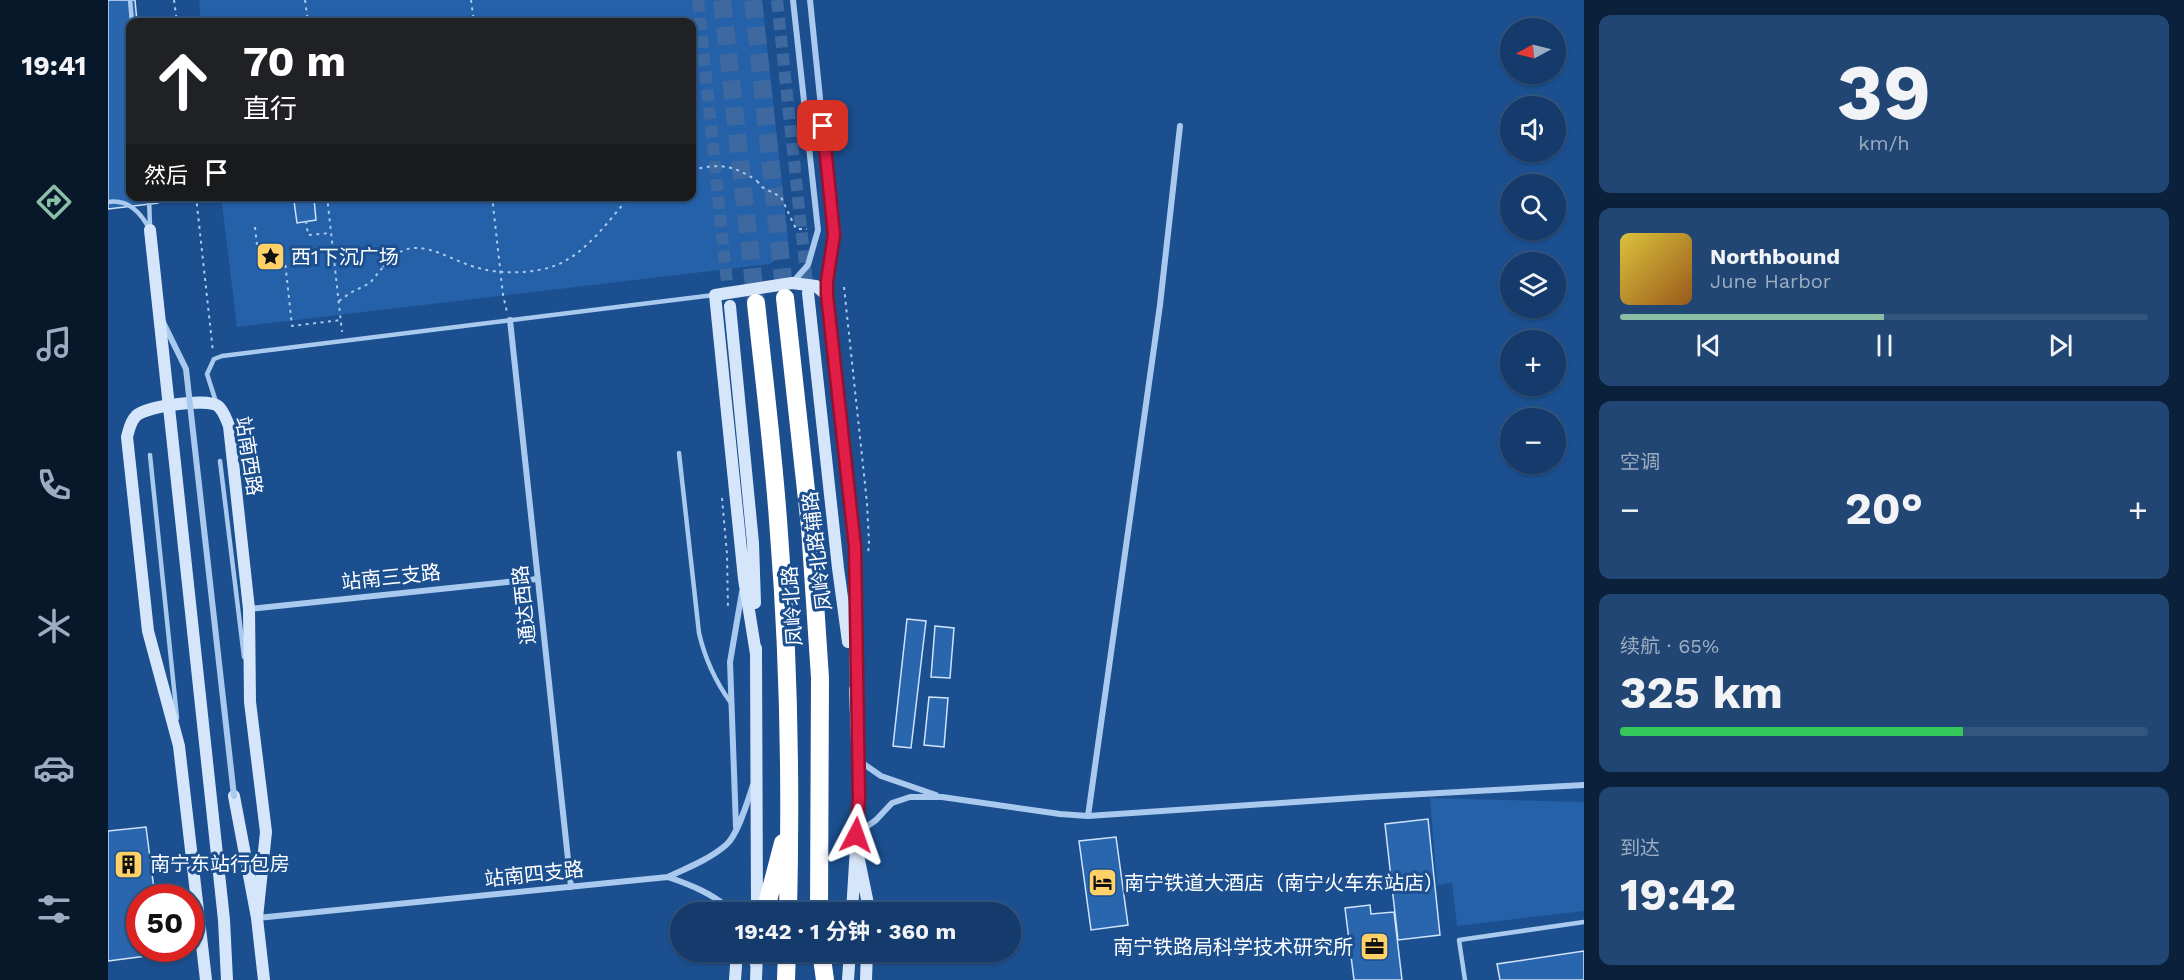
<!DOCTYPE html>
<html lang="zh">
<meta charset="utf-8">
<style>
body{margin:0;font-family:"Work Sans","Noto Sans SC",sans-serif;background:#214673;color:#f1f3f6;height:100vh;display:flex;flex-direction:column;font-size:22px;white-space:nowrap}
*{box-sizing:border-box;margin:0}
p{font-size:20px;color:#9dadc1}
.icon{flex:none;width:33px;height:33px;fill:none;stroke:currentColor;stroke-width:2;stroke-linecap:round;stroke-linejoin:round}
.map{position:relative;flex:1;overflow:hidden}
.side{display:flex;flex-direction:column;gap:15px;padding:15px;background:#0b203b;width:600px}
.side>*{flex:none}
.hud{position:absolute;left:18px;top:18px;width:570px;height:183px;border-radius:12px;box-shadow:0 2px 4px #0004,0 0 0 2px #33557e;background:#202124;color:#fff;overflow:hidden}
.needle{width:39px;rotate:263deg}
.controls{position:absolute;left:1392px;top:18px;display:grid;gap:12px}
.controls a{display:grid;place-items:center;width:66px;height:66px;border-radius:50%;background:#143b6b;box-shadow:0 2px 4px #0004,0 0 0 2px #33557e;font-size:30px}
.speed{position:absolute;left:18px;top:884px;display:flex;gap:12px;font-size:30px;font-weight:700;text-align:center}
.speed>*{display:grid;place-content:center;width:78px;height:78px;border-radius:50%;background:#143b6b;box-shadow:0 2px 4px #0004,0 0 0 2px #33557e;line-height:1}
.speed .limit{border:9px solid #d22;background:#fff;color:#111}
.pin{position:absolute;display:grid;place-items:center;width:51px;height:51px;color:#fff;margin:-26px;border-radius:12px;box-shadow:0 3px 9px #0006}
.me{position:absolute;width:66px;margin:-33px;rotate:4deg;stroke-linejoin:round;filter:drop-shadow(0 0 4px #0008)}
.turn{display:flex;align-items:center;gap:21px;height:126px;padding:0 18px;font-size:27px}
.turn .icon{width:78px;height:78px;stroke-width:2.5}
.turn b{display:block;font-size:42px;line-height:51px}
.then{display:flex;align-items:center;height:57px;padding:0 18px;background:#0003;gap:12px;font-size:22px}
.big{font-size:45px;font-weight:700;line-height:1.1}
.side .card{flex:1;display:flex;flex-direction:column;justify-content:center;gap:9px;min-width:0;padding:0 21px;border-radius:12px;background:#214673}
.side .dial{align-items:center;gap:0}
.dial b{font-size:78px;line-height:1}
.song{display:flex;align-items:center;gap:18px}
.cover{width:72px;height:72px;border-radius:9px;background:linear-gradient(135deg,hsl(50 70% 55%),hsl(30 70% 35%))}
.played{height:6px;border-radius:3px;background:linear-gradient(90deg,#8abfa5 50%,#33557e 50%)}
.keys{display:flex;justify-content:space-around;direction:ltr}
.heat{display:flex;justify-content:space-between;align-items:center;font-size:33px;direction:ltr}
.charge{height:9px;border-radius:4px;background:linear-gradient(90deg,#34c759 65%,#33557e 0)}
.trip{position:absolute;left:562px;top:902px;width:351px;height:60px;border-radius:30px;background:#143b6b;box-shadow:0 2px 4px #0004,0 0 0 2px #33557e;font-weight:700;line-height:60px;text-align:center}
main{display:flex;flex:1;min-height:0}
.menu{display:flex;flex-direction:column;width:108px;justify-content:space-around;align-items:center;background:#08182b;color:#9dadc1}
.menu .icon{width:42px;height:42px}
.menu .current{color:#8abfa5}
.menu b{font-size:27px;color:#f1f3f6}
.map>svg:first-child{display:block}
.green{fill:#2461a8}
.building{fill:#2a66ad;stroke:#cfe3fa;stroke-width:1.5}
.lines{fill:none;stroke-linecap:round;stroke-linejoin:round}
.secondary-tunnel{stroke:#3d69a0;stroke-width:12;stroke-dasharray:12 6;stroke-linecap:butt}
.highway-tunnel{stroke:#3d69a0;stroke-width:18;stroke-dasharray:18 9;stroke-linecap:butt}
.path{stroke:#a9c9ee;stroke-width:2;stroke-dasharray:3 4.5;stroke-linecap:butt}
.lane{stroke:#a9c9ee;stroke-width:4.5}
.street{stroke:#a9c9ee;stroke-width:6}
.secondary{stroke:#d6e6fa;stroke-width:12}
.highway{stroke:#fff;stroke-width:18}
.path-bridge{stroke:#a9c9ee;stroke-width:2;stroke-dasharray:3 4.5;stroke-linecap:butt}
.street-bridge{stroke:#a9c9ee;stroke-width:6}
.secondary-bridge{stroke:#d6e6fa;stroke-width:12}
.route-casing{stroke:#92132f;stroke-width:15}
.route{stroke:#e11d48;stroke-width:10}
.labels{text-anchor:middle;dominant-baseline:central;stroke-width:6;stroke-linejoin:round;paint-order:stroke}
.poi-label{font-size:20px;fill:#fff;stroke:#1b4f8f;text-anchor:start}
.street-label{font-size:20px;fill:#fff;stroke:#1b4f8f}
</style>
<main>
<nav class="menu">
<b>19:41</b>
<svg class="icon current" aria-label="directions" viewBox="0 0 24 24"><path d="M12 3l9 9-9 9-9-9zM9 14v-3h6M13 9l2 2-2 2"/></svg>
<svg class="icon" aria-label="music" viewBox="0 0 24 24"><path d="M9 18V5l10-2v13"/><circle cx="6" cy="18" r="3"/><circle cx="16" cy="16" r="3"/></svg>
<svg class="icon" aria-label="phone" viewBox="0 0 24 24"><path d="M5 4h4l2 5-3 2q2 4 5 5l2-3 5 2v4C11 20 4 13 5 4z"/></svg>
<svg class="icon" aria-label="climate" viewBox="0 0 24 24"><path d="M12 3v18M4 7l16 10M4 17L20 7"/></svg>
<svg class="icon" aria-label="car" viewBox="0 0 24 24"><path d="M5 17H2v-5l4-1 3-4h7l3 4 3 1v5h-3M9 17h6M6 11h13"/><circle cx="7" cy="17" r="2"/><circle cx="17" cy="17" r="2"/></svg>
<svg class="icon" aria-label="filters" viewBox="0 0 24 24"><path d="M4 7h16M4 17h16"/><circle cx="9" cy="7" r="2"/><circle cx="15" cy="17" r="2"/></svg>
</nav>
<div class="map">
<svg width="1476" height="980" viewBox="0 0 1476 980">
<rect width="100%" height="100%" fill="#1b4f8f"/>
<path class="green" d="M91,0H654L680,238C678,251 673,257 662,264L129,327L113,197L584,196V22H93Z
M1322,798L1476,802V911L1349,926L1344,883L1329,885Z"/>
<path class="building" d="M0,0H27L29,22H22V196H50V203L0,209Z
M206,199L208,220L189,223L186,201Z
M799,619L818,621L803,748L785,746Z
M827,626L846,628L842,678L823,677Z
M821,697L840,698L836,747L816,745Z
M1320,819L1332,935L1290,940L1277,824Z
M38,827L47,897H32V948H53L54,954L0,961V831Z
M1008,837L1020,925L983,930L971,841Z
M1262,905L1263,914L1286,912L1294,980H1246L1237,908Z
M1476,951V980H1392L1389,964Z"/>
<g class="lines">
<path class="secondary-tunnel" d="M590,0L621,303
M669,0L700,293"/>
<path class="highway-tunnel" d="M614,0L648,303
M645,0L677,298"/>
<path class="path" d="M66,0L69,22
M197,0L200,22
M363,0L366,22
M569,22L572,20
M21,31L22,46
M649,181L654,187L673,197L688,229H699
M88,196L105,352
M219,196L234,332
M384,196L395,295L399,312
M198,221L200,235L223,233
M147,227L151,264L177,261L184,326L233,320
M736,287L759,503L761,542L760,554
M231,301L242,293L262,283L275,267
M614,498L619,554L620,609"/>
<path class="lane" d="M22,0L24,22
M41,196L42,227
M0,202C21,199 33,213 42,230
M108,402L99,374L106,359L114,356L606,295
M571,453L591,633C597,659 607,681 623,703
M42,455L69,718
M112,461L136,657
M1357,980L1351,940L1476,922"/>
<path class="street" d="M685,0L710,230L700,265L685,282
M702,0L726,235L719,281V294
M402,320L463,887
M142,609L429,579
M750,760L773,776L828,795
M980,816L1052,305L1072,126
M628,827L622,662L634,592
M750,833L768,820L784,803L802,797H834L952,814L980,816L1260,797L1476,785
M560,877C583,885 603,893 622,909
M149,918L560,877C579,868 602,859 618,845C630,835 640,800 645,785
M641,951L645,965"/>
<path class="secondary" d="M700,293L730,568L740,642
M622,306L645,543L647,603
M648,648L649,912
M648,654L636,579L607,295L684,283L708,286L719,295L746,547L748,697
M126,796L149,918L156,980
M751,860L760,904V912
M622,909L623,912
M744,912L751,798L747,689
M98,980L71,746L40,631L19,437C21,430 22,422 28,416C37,406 100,398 110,406C116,411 118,419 121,426L141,609L142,702L158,832L149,918
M627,980L629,951
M648,980L649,951
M740,980L742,951
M758,980L759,951"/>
<path class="highway" d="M677,298L702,527L712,678L711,912
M648,303C656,380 666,457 671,534C681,660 683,786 680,912
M657,912L675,843
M713,951L717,980
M678,980L679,951"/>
<path class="path-bridge" d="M584,170C611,163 626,165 649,181
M275,267C305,229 334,258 370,268C393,274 420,274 443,267C475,257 497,225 518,201L525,196"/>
<path class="street-bridge" d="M55,322L78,369L126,796"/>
<path class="secondary-bridge" d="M42,230L116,920L119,980"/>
</g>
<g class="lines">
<defs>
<path id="route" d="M715,126L726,235L719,281V295L747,547L751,798L748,835"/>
</defs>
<use href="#route" class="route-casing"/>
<use href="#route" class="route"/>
</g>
<defs>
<symbol id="sight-square" viewBox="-11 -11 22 22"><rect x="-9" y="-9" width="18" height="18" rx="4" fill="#ffd166" stroke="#1b4f8f"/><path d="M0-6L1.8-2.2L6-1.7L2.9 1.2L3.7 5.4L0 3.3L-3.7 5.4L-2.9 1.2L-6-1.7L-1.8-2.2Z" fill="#111"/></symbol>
<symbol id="building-square" viewBox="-11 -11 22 22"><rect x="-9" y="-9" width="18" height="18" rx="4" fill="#ffd166" stroke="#1b4f8f"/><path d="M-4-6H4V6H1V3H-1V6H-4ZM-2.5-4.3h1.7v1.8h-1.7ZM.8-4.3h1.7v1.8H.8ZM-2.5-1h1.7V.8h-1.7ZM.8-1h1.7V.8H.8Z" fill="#111"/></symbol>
<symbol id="hotel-square" viewBox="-11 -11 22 22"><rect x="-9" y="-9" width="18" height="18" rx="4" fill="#ffd166" stroke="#1b4f8f"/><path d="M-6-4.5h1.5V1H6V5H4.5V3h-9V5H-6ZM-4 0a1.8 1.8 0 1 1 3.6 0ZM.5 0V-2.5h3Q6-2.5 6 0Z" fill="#111"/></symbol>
<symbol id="office-square" viewBox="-11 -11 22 22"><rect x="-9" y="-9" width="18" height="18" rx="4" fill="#ffd166" stroke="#1b4f8f"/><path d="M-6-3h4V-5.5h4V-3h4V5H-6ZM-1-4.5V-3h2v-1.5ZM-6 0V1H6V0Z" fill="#111"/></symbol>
</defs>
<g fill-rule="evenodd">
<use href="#sight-square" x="146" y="240" width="33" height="33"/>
<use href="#building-square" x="4" y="848" width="33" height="33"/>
<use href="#hotel-square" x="978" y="866" width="33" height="33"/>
<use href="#office-square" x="1250" y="930" width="33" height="33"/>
</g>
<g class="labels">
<g class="poi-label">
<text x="183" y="257">西1下沉广场</text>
<text x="42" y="864">南宁东站行包房</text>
<text x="1016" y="883">南宁铁道大酒店（南宁火车东站店）</text>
<text x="1245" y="947" text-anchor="end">南宁铁路局科学技术研究所</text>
</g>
<g class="street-label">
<text transform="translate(141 456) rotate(81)">站南西路</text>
<text transform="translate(709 551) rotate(-97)">凤岭北路辅路</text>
<text transform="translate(283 577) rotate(-6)">站南三支路</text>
<text transform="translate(416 605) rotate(-96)">通达西路</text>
<text transform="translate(684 606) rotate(-94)">凤岭北路</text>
<text transform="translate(426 874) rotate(-6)">站南四支路</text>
</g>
</g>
</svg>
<div class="controls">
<a><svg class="needle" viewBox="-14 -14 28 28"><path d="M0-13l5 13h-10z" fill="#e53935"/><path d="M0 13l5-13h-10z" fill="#9dadc1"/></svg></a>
<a><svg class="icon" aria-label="sound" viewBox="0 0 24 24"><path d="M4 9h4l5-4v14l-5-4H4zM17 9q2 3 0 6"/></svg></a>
<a><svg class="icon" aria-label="search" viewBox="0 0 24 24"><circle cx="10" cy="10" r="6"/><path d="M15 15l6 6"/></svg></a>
<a><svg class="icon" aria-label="layers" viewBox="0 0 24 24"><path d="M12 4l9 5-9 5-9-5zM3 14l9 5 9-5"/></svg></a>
<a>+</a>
<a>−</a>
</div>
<div class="speed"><div class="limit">50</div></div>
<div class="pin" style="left:715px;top:126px;background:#d93025"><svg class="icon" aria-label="arrive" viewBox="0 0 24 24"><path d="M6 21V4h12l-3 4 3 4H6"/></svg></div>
<svg class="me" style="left:748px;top:835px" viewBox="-20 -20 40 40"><path d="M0-17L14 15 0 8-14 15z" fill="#e11d48" stroke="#fff" stroke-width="4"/></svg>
<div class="trip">19:42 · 1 分钟 · 360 m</div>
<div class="hud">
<div class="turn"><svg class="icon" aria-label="ahead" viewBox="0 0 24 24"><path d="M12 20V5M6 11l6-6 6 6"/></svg><div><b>70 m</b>直行</div></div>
<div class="then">然后<svg class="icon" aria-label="arrive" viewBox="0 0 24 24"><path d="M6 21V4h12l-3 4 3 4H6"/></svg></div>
</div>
</div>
<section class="side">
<div class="card dial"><b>39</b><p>km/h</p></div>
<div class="card">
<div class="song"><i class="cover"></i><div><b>Northbound</b><p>June Harbor</p></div></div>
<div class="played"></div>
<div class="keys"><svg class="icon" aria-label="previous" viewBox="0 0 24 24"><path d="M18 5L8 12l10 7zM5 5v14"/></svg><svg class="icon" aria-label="pause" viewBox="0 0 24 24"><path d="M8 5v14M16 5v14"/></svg><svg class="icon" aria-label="next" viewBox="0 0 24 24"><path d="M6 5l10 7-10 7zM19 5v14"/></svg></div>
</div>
<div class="card"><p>空调</p>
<div class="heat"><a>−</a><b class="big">20°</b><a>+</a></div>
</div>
<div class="card"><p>续航 · 65%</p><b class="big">325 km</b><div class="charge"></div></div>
<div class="card"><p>到达</p><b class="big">19:42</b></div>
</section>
</main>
